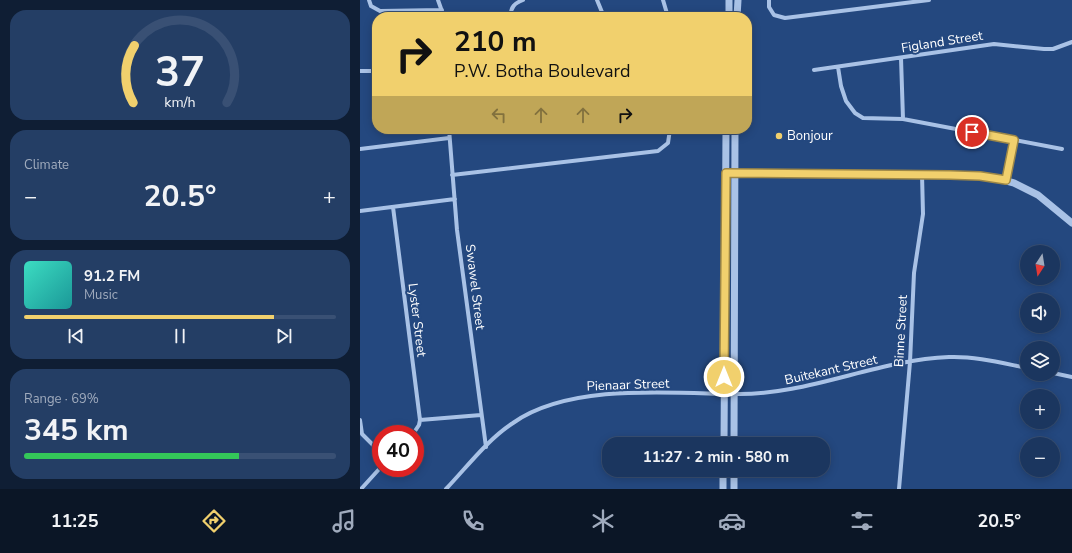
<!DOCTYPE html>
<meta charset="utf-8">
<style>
body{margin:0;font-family:"Nunito Sans",sans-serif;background:#243e65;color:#f1f3f6;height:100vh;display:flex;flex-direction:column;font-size:15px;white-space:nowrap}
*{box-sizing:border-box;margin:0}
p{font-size:13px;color:#a0abbd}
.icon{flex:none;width:22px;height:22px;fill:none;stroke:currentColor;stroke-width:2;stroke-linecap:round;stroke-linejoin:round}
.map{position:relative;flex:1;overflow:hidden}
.details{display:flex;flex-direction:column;gap:10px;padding:10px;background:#0f1e34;width:360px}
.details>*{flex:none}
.guide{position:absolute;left:12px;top:12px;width:380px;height:122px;border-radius:16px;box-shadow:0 2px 10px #0003,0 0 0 1px #395074;background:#f1d06d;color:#111;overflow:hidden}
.needle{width:26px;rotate:192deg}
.buttons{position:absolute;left:660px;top:245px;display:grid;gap:8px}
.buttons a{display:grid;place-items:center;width:40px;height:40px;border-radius:50%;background:#1b365f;box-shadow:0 2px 10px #0003,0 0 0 1px #395074;font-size:20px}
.speed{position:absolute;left:12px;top:425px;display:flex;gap:8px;font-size:20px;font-weight:700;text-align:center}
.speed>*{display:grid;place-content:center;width:52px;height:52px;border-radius:50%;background:#1b365f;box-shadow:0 2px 10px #0003,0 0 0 1px #395074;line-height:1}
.speed .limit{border:6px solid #d22;background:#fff;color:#111}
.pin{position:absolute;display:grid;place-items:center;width:34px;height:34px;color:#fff;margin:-17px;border:2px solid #fff;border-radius:50%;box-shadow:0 1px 4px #0007}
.me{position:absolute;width:44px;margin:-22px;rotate:0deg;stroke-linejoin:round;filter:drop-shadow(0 0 3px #0008)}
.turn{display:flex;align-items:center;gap:14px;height:84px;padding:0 16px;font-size:18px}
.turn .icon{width:52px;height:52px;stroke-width:2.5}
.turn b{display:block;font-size:28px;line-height:34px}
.lanes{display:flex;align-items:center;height:38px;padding:0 16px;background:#0003;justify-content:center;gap:20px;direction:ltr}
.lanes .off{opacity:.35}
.big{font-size:30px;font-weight:700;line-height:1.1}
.details .widget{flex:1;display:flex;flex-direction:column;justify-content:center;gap:6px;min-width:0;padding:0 14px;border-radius:16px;background:#243e65}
.details .dial{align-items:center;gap:0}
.dial svg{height:104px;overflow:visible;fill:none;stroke:#395074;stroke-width:7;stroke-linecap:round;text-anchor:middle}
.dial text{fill:#f1f3f6;stroke:none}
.song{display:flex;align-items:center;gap:12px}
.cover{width:48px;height:48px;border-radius:6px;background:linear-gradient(135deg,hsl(170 70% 55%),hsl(180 70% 35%))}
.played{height:4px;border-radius:2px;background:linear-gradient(90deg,#f1d06d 80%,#395074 80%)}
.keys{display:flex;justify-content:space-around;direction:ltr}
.heat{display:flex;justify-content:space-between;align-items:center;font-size:22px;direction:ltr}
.charge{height:6px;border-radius:3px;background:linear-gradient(90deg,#34c759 69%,#395074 0)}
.trip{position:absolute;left:242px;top:437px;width:228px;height:40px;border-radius:16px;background:#1b365f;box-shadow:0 2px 10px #0003,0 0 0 1px #395074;font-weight:700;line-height:40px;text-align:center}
.menu{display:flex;height:64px;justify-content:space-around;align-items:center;background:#0b1626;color:#a0abbd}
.menu .icon{width:28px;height:28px}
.menu .on{color:#f1d06d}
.menu b{font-size:18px;color:#f1f3f6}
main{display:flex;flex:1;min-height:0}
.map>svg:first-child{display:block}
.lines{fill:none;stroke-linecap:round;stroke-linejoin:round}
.minor{stroke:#a9c2e6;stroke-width:4}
.tertiary{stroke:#a9c2e6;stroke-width:7}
.route-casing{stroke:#9d8747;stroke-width:10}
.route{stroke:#f1d06d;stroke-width:7}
.poi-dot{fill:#f1d06d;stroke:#24487f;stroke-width:1.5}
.labels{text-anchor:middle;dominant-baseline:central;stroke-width:4;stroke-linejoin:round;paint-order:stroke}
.street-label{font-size:13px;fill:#fff;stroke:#24487f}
.poi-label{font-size:13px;fill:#fff;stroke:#24487f;text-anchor:start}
</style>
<main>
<section class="details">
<div class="widget dial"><svg viewBox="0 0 100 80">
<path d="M14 69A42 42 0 1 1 86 69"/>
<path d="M14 69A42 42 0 0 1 15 25" stroke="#f1d06d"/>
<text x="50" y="56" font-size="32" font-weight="700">37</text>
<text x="50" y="72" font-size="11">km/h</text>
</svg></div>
<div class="widget"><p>Climate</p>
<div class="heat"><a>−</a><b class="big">20.5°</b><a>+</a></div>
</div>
<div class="widget">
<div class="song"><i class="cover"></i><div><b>91.2 FM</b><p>Music</p></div></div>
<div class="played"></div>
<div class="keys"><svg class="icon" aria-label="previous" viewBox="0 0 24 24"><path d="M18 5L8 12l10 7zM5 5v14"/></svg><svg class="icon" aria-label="pause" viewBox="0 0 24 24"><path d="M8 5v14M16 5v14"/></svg><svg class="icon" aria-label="next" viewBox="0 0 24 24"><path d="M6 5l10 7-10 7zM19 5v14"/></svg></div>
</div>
<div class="widget"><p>Range · 69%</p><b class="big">345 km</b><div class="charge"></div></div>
</section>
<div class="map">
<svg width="712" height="489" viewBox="0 0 712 489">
<rect width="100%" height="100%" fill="#24487f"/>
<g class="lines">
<path class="minor" d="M9,0L11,6L20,11L82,10
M78,0L84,17
M237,0L244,17
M303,0L308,17
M409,0V7L414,15L425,18L569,0
M151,17C150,7 155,3 163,0
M541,58L543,119
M478,67L481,86L486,101L495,113L503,118L543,119L702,149
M454,70L634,44L684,49H693L712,42
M0,71H17
M89,129L97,230L126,447
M0,149L89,138
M92,175L298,151L308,143L310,129
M646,180L654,140
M33,207L60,420L59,425L53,434
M0,211L95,199
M693,373L712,377
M374,394C447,396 516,360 589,357C615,356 642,363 667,368
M0,420L2,434L21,453
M60,420L121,415
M1,489L21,467
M86,489C107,467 127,440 153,423C206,385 301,392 364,394
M539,489L550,362L554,273L563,214L562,174"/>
<path class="tertiary" d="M369,17V0
M377,17L378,0
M366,173L562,174L632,177L654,183L678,195L712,223
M364,444L366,129
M374,444L375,129
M363,489V470
M374,489V470"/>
</g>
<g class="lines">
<defs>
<path id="route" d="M364,377L366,173L590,175L620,176L646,180L654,140L612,132"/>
</defs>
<use href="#route" class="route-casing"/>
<use href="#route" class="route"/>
</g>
<circle class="poi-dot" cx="419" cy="136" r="4"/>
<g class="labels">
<g class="street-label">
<text transform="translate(582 42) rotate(-9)">Figland Street</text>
<text transform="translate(115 287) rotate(83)">Swawel Street</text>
<text transform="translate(57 320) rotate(83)">Lyster Street</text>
<text transform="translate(541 331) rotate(-87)">Binne Street</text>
<text transform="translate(471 370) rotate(-13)">Buitekant Street</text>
<text transform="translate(268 385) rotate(-2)">Pienaar Street</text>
</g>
<g class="poi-label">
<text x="427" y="136">Bonjour</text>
</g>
</g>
</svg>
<div class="buttons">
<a><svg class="needle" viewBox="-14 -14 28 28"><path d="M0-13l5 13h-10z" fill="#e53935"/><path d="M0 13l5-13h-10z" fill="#a0abbd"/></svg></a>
<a><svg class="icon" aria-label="sound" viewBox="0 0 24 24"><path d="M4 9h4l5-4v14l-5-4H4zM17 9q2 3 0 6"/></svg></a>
<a><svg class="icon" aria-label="layers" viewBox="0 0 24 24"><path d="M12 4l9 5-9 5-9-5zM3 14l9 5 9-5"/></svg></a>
<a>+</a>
<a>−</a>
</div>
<div class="speed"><div class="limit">40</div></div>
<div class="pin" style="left:612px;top:132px;background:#d93025"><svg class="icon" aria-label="arrive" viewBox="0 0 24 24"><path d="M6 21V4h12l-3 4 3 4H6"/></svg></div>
<svg class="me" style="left:364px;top:377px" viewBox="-20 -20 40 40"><circle r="17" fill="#f1d06d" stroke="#fff" stroke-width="3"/><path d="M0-11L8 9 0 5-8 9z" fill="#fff"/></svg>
<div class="trip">11:27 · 2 min · 580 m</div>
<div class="guide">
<div class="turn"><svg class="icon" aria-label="right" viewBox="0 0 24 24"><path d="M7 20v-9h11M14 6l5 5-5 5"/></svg><div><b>210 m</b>P.W. Botha Boulevard</div></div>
<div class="lanes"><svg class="icon off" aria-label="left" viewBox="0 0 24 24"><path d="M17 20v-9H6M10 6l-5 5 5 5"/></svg><svg class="icon off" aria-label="ahead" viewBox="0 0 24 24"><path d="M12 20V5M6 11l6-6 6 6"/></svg><svg class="icon off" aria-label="ahead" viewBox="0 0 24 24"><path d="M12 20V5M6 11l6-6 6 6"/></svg><svg class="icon" aria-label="right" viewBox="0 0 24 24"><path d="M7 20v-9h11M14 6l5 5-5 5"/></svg></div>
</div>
</div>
</main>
<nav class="menu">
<b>11:25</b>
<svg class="icon on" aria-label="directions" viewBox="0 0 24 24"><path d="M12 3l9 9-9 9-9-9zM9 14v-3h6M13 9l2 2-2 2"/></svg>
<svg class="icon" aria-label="music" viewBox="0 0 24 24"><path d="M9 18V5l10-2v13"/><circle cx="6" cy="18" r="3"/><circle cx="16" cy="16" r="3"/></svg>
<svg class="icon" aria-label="phone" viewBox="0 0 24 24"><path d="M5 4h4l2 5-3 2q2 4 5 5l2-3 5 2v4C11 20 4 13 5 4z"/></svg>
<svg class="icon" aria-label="climate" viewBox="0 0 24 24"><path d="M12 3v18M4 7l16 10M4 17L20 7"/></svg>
<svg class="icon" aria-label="car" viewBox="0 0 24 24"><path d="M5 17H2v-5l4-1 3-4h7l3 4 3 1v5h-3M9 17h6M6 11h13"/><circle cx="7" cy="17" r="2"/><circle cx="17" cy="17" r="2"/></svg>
<svg class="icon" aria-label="filters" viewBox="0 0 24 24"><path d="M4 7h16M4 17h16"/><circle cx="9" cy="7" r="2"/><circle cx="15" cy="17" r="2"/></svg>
<b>20.5°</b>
</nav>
